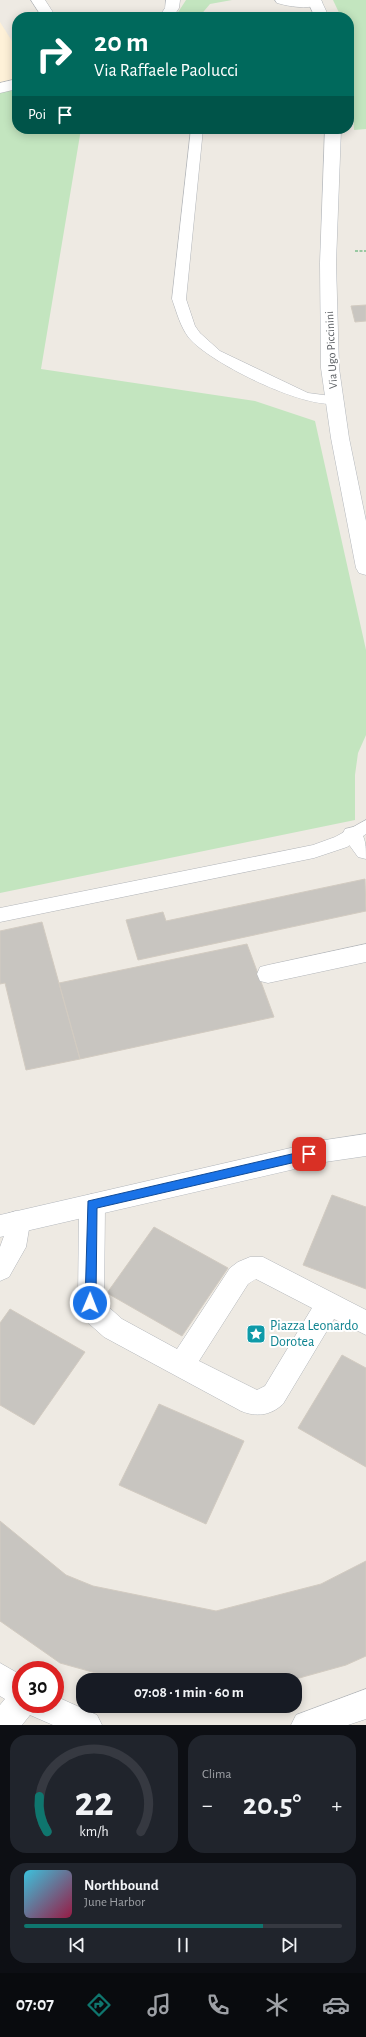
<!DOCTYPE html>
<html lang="it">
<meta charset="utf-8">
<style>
body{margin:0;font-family:"Alegreya Sans",sans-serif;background:#20242c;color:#f1f3f6;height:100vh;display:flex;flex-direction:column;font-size:15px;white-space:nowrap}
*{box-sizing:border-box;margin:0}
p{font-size:13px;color:#9ea1a6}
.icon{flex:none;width:22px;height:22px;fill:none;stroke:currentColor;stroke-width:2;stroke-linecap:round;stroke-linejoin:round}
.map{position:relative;height:1725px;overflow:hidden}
.side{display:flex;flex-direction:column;gap:10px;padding:10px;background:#0d0f14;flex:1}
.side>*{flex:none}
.banner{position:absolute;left:12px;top:12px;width:342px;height:122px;border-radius:16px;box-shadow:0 2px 10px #0003;background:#00695c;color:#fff;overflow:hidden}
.speed{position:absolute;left:12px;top:1661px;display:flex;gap:8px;font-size:20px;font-weight:700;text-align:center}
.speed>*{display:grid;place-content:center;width:52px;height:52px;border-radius:50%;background:#171b24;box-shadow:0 2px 10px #0003;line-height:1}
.speed .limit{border:6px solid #d22;background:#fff;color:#111}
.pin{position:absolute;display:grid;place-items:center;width:34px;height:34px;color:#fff;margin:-17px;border-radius:8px;box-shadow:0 2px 6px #0006}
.me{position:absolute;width:44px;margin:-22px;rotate:1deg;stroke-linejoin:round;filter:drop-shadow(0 0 3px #0008)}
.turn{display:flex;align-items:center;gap:14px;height:84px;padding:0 16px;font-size:18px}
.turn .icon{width:52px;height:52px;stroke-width:2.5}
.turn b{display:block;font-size:28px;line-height:34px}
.then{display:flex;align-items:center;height:38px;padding:0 16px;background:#0003;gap:8px;font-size:15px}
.big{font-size:30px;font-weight:700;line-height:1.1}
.side .card{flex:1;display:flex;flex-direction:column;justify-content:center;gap:6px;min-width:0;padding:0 14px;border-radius:16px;background:#20242c}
.side .dial{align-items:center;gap:0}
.dial svg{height:104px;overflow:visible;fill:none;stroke:#363941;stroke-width:7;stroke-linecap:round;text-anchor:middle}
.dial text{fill:#f1f3f6;stroke:none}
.song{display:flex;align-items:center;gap:12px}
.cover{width:48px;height:48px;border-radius:6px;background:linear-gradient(135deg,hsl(190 70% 55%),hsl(340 70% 35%))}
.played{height:4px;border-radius:2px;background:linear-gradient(90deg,#0f766e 75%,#363941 75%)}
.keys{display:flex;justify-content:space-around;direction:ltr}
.heat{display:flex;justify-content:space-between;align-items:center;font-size:22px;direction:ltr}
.side .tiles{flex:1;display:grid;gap:10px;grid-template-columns:1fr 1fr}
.card:last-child{grid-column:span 2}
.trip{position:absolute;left:76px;top:1673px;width:226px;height:40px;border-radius:16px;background:#171b24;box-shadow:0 2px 10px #0003;font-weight:700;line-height:40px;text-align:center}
.tab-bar{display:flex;height:64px;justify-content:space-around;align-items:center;background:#090b0e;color:#9ea1a6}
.tab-bar .icon{width:28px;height:28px}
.tab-bar .current{color:#0f766e}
.tab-bar b{font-size:18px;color:#f1f3f6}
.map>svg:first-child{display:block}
.commercial{fill:#fef1d8}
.green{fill:#c3e5bf}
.building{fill:#c8c5c0;stroke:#d2cbc1}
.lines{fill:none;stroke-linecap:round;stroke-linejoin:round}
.lane-casing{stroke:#b3b6ba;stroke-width:1}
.street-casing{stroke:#b3b6ba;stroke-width:1}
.secondary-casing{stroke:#b4b8bd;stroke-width:1}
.path{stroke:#99c9a2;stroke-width:2;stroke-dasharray:3 1.5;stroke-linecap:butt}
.lane{fill:#fff;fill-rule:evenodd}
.street{fill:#fff;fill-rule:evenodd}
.secondary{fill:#fff;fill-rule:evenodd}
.route{fill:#1a73e8;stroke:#114b97}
.labels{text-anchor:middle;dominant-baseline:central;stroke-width:4;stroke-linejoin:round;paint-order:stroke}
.far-street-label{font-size:12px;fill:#5b5f63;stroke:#fff}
.culture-label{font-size:14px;fill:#0d838f;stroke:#fff;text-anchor:start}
</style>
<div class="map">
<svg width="366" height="1725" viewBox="0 0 366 1725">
<rect width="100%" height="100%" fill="#eeeae3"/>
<path class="commercial" d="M0,22L17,49V88L0,92Z"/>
<path class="green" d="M186,0H232L210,4L199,17H175Z
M333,0H366V129L354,130L349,17H341Z
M17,88V129H81L41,369L255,401L315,421L366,650V735L358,753L355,775V820L0,893V92Z"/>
<path class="building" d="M366,305V321L355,322L351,306Z
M365,879L366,911L138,960L126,920L163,912L166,921Z
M42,922L80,1059L26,1070L5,983L0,984V931Z
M247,944L274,1017L80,1059L59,983Z
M332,1195L366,1207V1289L303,1265Z
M154,1227L228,1268L182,1336L107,1293Z
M10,1309L85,1352L34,1425L0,1405V1323Z
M342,1355L366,1368V1467L298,1428Z
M159,1404L244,1441L206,1524L119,1485Z
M0,1521L66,1575L93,1586L216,1611L321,1584L366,1561V1656L346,1665L292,1680H121L60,1663L0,1621Z"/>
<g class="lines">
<defs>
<path id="lane" d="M191,129H203L186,299L195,326L200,333L220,351L308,393L339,397L341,400L339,403C307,411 210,363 189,338C180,326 177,313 172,299Z
M366,820V834L347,847L314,858L0,922V908L313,845L335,837Z"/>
<path id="street" d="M31,0H45L56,17H42Z
M166,0H180L179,8L173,17H159L165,8Z
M275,0H321L322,2L320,5C305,9 291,7 277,3Z
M17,79V89L0,93V83Z
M353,827C366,832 366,845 366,859L358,857L342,835L345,829Z
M366,944V962L268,983L260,981L257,974L260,967L268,965Z
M92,1194L101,1197L105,1205L104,1303L122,1319L177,1349L230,1268L238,1262L250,1257H263L366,1310V1335L334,1319L283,1404C270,1416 256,1417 241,1411L104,1337L86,1321L78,1304L79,1205L83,1197ZM256,1279L312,1308L265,1386L257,1390L199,1361L248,1284Z
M16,1211L25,1214L29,1229L26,1247L9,1277L0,1281V1247L4,1236L3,1222L7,1214Z
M0,1663L21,1675V1704H55V1696L97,1715L102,1725H53L30,1715L22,1725H0V1705L5,1699L0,1696Z
M366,1689V1719L348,1725H291L296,1715Z"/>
<path id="secondary" d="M307,0H321L329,17H315Z
M325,129H341L336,263L339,368L349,438L366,521V575L359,573L356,568L331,438L321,368L320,263Z
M366,1134V1156L325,1162L0,1237V1215L325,1140Z"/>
</defs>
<use href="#lane" class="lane-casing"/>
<use href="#street" class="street-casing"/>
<use href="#secondary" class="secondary-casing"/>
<path class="path" d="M355,251H366"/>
<use href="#lane" class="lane"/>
<use href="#street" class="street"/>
<use href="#secondary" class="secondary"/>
</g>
<path class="route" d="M309,1150L314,1154L309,1159L97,1208L96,1303L94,1307L90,1308L87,1307L85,1303L88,1201Z"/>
<defs>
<symbol id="sight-square" viewBox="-11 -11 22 22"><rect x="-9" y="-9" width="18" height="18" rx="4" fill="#0f9aa8" stroke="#fff"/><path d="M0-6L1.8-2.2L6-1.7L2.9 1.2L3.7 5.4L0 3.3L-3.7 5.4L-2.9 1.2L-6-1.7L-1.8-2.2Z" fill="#fff"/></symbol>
</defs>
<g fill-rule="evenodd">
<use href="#sight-square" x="245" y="1323" width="22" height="22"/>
</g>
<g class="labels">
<g class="far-street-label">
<text transform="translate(331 350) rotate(-93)">Via Ugo Piccinini</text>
</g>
<g class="culture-label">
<text x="270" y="1326">Piazza Leonardo<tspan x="270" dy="16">Dorotea</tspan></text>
</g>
</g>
</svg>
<div class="speed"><div class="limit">30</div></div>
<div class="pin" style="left:309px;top:1154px;background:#d93025"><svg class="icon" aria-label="arrive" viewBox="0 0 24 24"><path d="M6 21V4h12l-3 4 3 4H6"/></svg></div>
<svg class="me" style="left:90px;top:1303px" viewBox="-20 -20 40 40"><circle r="17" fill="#1a73e8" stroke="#fff" stroke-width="3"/><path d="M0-11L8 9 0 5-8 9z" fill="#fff"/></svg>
<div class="trip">07:08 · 1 min · 60 m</div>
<div class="banner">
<div class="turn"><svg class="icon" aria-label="right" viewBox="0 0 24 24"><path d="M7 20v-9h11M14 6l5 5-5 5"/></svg><div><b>20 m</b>Via Raffaele Paolucci</div></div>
<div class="then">Poi<svg class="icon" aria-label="arrive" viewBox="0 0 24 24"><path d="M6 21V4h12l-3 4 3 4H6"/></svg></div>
</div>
</div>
<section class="side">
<div class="tiles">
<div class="card dial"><svg viewBox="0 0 100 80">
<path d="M14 69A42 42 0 1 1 86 69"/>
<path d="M14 69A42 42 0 0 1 8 42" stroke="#0f766e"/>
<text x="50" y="56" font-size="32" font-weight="700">22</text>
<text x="50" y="72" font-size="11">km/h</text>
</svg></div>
<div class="card"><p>Clima</p>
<div class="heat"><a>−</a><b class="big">20.5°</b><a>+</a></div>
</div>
<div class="card">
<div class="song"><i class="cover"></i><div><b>Northbound</b><p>June Harbor</p></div></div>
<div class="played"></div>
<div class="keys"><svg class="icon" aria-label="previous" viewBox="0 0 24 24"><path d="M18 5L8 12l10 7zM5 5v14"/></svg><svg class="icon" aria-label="pause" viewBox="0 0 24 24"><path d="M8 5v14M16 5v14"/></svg><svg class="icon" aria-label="next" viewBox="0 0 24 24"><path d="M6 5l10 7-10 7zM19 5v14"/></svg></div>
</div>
</div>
</section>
<nav class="tab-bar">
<b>07:07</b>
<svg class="icon current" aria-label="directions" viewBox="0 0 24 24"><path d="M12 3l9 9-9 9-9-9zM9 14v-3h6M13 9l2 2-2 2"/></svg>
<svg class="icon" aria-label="music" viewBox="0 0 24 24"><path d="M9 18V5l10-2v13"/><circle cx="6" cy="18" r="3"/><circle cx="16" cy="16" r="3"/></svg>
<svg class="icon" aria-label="phone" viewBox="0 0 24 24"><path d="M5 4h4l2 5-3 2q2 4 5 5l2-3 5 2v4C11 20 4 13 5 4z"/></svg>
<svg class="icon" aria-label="climate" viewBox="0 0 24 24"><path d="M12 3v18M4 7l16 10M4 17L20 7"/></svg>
<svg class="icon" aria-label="car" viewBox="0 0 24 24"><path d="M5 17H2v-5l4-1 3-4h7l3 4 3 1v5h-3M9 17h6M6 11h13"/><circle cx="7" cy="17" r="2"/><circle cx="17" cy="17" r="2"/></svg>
</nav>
